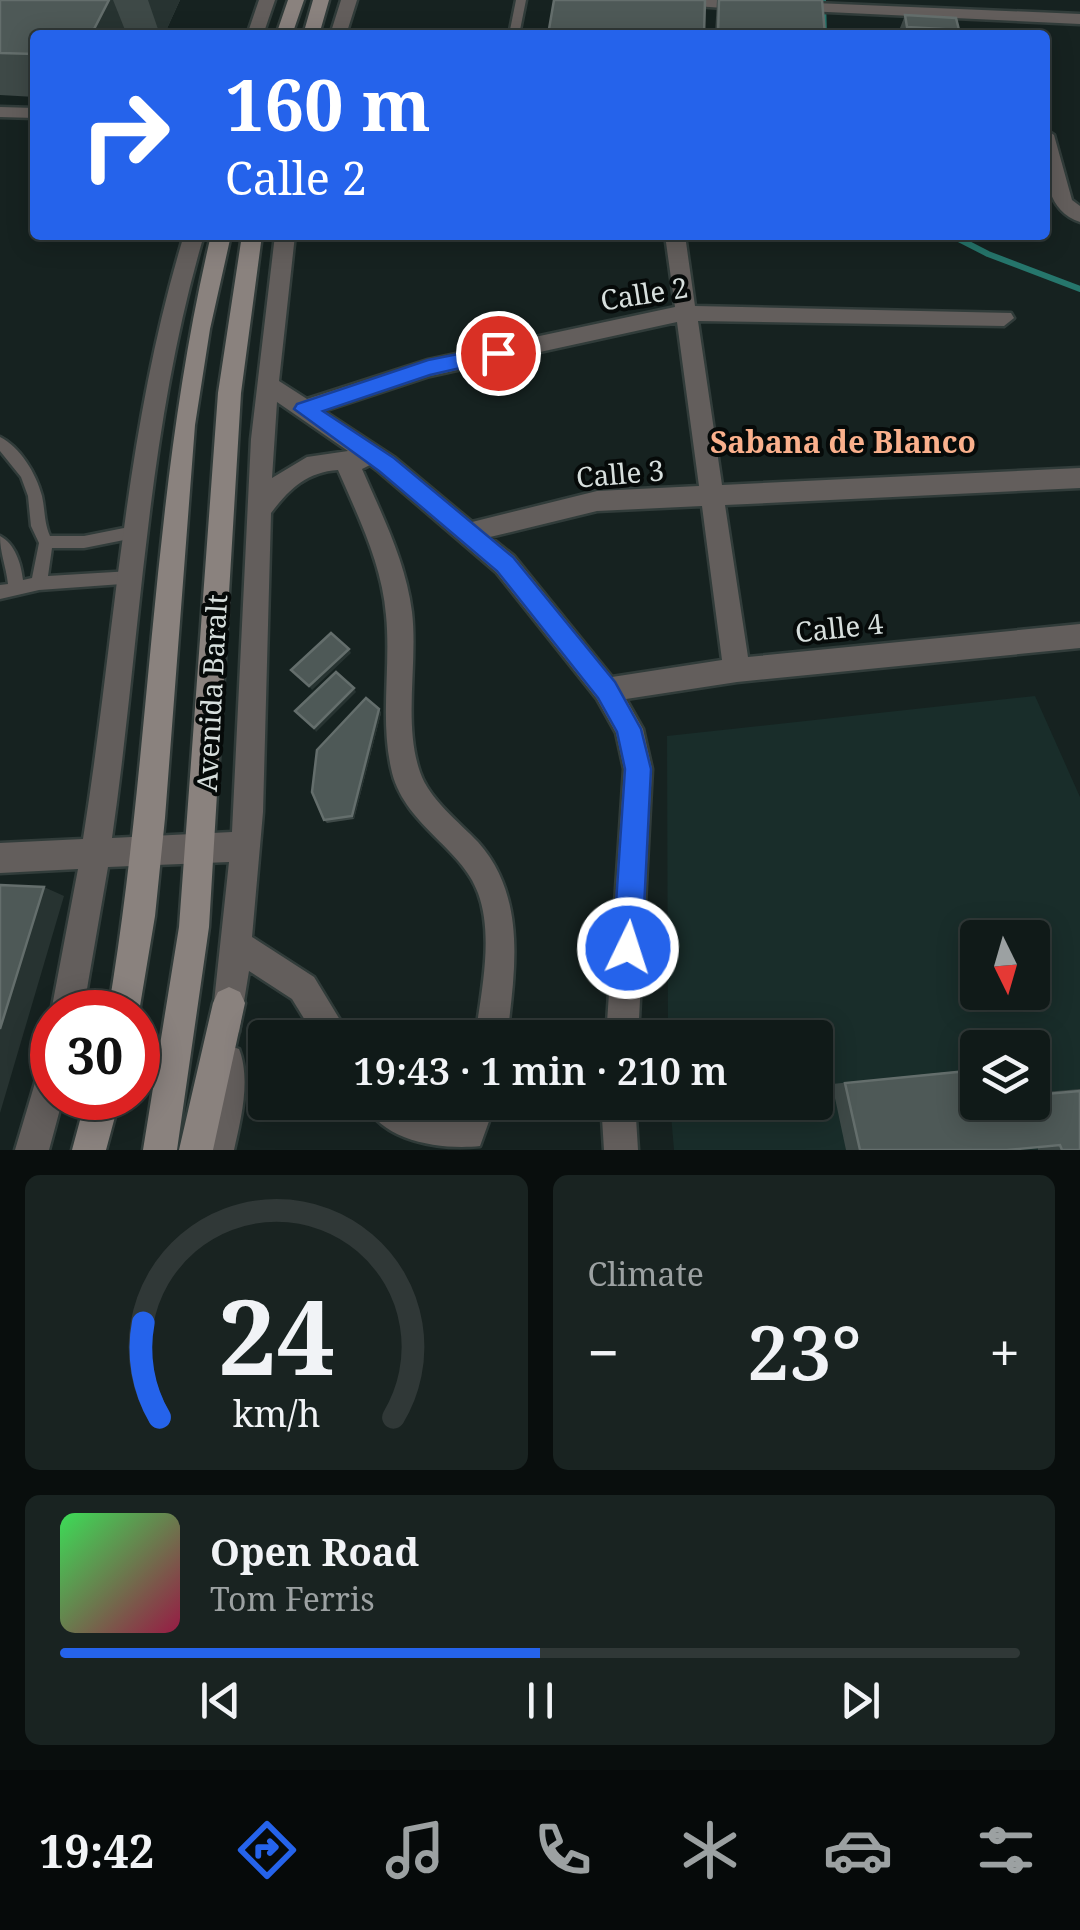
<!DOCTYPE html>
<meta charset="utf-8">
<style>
body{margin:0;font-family:"Noto Serif",serif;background:#192321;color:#f1f3f6;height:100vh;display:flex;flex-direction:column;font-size:38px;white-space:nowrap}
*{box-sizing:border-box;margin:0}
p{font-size:32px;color:#9ca1a2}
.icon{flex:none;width:55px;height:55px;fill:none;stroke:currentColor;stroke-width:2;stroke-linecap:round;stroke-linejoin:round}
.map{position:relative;height:1150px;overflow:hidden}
.side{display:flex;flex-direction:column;gap:25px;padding:25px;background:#090e0d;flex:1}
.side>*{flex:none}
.banner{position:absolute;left:30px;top:30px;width:1020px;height:210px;border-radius:10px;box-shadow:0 5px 25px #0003,0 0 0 2px #303837;background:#2563eb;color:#fff;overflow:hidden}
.needle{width:65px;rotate:175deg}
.tools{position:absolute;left:960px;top:920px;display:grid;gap:20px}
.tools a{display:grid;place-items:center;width:90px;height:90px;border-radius:10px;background:#101a18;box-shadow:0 5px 25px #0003,0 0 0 2px #303837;font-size:50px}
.speed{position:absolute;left:30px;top:990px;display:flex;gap:20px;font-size:50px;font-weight:700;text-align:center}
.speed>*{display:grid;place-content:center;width:130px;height:130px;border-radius:50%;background:#101a18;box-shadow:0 5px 25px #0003,0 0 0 2px #303837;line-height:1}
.speed .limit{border:15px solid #d22;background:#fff;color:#111}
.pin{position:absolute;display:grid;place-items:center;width:85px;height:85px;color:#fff;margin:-42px;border:5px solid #fff;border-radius:50%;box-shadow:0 2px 10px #0007}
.me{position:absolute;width:110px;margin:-55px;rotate:4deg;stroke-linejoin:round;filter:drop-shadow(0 0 8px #0008)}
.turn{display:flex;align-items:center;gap:35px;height:210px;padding:0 30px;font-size:45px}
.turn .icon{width:130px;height:130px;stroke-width:2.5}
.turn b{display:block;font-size:70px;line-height:85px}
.big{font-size:75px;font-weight:600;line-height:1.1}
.side .tile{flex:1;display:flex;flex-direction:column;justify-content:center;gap:15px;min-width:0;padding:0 35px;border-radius:15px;background:#192321}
.side .dial{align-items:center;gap:0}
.dial svg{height:260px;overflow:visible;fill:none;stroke:#303837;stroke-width:7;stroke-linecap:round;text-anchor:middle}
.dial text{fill:#f1f3f6;stroke:none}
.song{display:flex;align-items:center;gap:30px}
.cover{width:120px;height:120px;border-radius:15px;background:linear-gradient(135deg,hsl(130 70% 55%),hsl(340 70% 35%))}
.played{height:10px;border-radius:5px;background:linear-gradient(90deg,#2563eb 50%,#303837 50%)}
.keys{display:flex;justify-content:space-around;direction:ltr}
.heat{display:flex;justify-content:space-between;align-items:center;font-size:55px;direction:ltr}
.side .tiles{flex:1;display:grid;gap:25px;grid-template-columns:1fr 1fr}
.tile:last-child{grid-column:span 2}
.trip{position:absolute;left:248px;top:1020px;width:585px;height:100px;border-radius:10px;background:#101a18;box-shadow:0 5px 25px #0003,0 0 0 2px #303837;font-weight:600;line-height:100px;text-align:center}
.menu{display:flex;height:160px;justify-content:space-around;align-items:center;background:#060a0a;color:#9ca1a2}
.menu .icon{width:70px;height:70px}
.menu .on{color:#2563eb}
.menu b{font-size:45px;color:#f1f3f6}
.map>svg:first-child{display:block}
.built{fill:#192d2a;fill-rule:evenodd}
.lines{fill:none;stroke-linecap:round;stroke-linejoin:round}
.stream{stroke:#26766c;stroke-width:6}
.lane-casing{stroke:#313c3a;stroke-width:5}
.street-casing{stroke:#313c3a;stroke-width:5}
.secondary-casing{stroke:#313c3a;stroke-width:5}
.lane{fill:#635e5c;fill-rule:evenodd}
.street{fill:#635e5c;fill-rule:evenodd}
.secondary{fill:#8a827e;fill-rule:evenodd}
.wall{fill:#3e4947}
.shaded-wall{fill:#273331}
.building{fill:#4e5957;stroke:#646e6c;stroke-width:2.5}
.route{fill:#2563eb;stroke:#184099;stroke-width:2.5}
.labels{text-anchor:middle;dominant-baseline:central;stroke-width:8;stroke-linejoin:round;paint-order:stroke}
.street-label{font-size:28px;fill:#d7dfdd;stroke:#060a09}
.neighbourhood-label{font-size:30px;font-weight:bold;fill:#fab08c;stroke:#060a09}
</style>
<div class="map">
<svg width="1080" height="1150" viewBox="0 0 1080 1150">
<rect width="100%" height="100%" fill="#162220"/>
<path class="built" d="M1035,696L1080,797V1150H674L670,1103L815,1102V1038L668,1037L667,736ZM978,938H1032V992H978ZM978,1048H1032V1102H978Z"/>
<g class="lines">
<path class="stream" d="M823,0L824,35
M951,235L988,254L1080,289"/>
<defs>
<path id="lane" d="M516,0H526L519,35H509Z
M0,437C20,447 36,473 42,496C45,509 44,523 50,536H84L134,526L139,528L141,532L139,536L134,538L84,548H52L48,576L131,571L136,573L139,578L136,583L39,590L0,599V585L8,584C6,566 0,553 0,536C15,544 21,563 23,580L32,578L39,543L31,526L28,496L21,477L0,451Z"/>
<path id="street" d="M259,0H275L263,35H247Z
M341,0H357L346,35H330Z
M674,0H748L759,5L751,10L682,5Z
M791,2L1080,14V24L785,10V4Z
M0,107L35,108V118L0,117Z
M1045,129L1054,135L1072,200L1080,206V222C1041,209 1045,163 1045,129Z
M184,235H204C146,431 141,637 112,838L232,832L251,439L275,235H295L279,381L307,399L428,360L675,307L665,235H685L695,306L1011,313L1014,318L1004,326L698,321L722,485L1080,468V488L725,505L748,657L1080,624V648L737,682L626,699L643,729L652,769L638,1038H606L624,769L616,733L597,699L496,572L378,471L370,465L362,469C382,515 406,562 412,612C418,663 403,723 420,772C429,799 459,822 478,842C527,897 515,970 507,1038H475C481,993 494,936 478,893C462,847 402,824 391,768C380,718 391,665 386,615C382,564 358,516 338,470C307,472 289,489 271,513L263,812L252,937L314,977L351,1038H316L292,999L249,971L239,1032L228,1037L217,1032L212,1021L229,862L108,867L83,1012H52V1016L51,1012L78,869L0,873V843L83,839C115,638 124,431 184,235ZM677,322L699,486L597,491L472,522L394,457L324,411L430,376ZM277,402L348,451L307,457L272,478ZM702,506L722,660L612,677L514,556L490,537L597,511Z
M227,1045L239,1049C251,1079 241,1119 234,1150H200C207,1120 205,1073 215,1049Z
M52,1062V1098H63L49,1150H15L40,1066Z
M365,1102C377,1102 397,1099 408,1103C429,1111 430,1120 456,1119L462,1102H496L480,1146C442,1150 381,1142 365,1102Z
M601,1102H635L638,1150H604Z"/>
<path id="secondary" d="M288,0H304L292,35H276Z
M313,0H329L319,35H303Z
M211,235H231L210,329L195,425L165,818L155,916L138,1018V1012H108C152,752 150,492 211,235Z
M242,235H262L241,393L209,927L177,1150H143L179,927L218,393Z
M229,987L240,992L245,1003L213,1150H179L213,1003L218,992Z
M86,1098H120L106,1150H72Z"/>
</defs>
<use href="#lane" class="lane-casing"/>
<use href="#street" class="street-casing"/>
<use href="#secondary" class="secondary-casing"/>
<use href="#lane" class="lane"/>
<use href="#street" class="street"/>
<use href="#secondary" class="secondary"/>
</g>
<path class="wall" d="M0,0H180L164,35H35V97L0,95Z
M717,0H822L825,35H715Z
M905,15L959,30L957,35H902L900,28Z
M379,709L381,713L354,819L327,823L324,820Z
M978,1069L1045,1092L1080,1089V1150H1038V1147L1007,1150H846L832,1084Z"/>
<path class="shaded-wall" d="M109,0H113L127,35H91Z
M148,0H180L164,35H160Z
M349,649L351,653L312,690L309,686Z
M354,688L356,692L316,732L314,728Z
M379,709L381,713L354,819L352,816Z
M44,887L64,896L0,1113V1029Z"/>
<path class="building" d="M0,0H109L91,35H35V54L0,53Z
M554,0H705L704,35H548Z
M719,0H822L825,35H718Z
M905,15L956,18L959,30L907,27Z
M331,633L349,649L309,686L291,670Z
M336,672L354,688L314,728L295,711Z
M366,698L379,709L352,816L324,820L312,792L317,750Z
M0,885L44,887L0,1029Z
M1032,1064H1036L1046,1094L1080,1091V1150H1062L1060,1145L1007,1150H860L845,1083L978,1070V1102H1032Z"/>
<path class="route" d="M498,346L504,348V358L430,375L323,411L394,458L513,557L615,682L641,729L651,769L642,948L637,958L628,962L618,958L613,948L625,769L617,732L598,698L497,571L379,471L294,409L297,404L428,360Z"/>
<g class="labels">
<g class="street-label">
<text transform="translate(644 293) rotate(-9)">Calle 2</text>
<text transform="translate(620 473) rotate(-5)">Calle 3</text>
<text transform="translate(839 627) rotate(-6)">Calle 4</text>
<text transform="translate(211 693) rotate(-87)">Avenida Baralt</text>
</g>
<g class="neighbourhood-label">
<text x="843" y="441">Sabana de Blanco</text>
</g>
</g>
</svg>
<div class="tools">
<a><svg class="needle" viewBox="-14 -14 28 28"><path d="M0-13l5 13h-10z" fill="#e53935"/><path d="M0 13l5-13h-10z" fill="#9ca1a2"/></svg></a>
<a><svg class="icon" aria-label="layers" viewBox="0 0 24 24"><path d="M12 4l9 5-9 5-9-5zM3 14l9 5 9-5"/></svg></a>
</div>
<div class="speed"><div class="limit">30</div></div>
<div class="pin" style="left:498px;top:353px;background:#d93025"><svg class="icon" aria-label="arrive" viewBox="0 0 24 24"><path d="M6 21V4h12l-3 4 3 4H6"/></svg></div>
<svg class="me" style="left:628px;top:948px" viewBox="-20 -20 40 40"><circle r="17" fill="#2563eb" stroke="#fff" stroke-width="3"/><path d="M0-11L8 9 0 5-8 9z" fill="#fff"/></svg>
<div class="trip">19:43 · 1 min · 210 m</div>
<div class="banner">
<div class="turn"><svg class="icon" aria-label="right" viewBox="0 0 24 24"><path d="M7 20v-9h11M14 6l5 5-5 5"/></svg><div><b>160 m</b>Calle 2</div></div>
</div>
</div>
<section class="side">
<div class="tiles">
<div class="tile dial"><svg viewBox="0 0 100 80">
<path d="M14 69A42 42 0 1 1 86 69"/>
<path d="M14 69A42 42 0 0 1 9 40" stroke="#2563eb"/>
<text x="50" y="56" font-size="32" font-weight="700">24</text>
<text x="50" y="72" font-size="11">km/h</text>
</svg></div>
<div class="tile"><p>Climate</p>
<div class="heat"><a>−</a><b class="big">23°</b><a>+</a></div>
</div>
<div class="tile">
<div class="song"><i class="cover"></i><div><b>Open Road</b><p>Tom Ferris</p></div></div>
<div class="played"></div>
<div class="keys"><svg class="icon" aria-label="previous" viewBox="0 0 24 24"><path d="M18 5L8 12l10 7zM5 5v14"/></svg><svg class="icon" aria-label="pause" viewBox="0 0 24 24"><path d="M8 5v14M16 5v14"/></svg><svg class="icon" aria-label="next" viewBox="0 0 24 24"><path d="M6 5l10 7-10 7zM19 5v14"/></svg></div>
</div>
</div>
</section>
<nav class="menu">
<b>19:42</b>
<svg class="icon on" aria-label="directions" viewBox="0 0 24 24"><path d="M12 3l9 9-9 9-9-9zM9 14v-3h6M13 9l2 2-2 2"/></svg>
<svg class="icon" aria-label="music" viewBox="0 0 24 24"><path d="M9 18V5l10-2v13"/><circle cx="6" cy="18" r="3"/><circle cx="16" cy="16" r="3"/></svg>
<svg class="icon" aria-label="phone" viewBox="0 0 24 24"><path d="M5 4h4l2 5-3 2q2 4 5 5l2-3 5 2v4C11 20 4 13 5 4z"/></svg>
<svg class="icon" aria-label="climate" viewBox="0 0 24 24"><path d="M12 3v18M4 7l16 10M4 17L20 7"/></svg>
<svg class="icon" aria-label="car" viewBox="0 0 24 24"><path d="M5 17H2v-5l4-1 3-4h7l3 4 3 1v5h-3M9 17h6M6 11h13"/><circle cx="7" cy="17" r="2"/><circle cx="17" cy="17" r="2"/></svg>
<svg class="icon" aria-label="filters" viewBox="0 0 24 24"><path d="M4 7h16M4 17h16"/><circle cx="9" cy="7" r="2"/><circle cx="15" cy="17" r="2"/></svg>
</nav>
